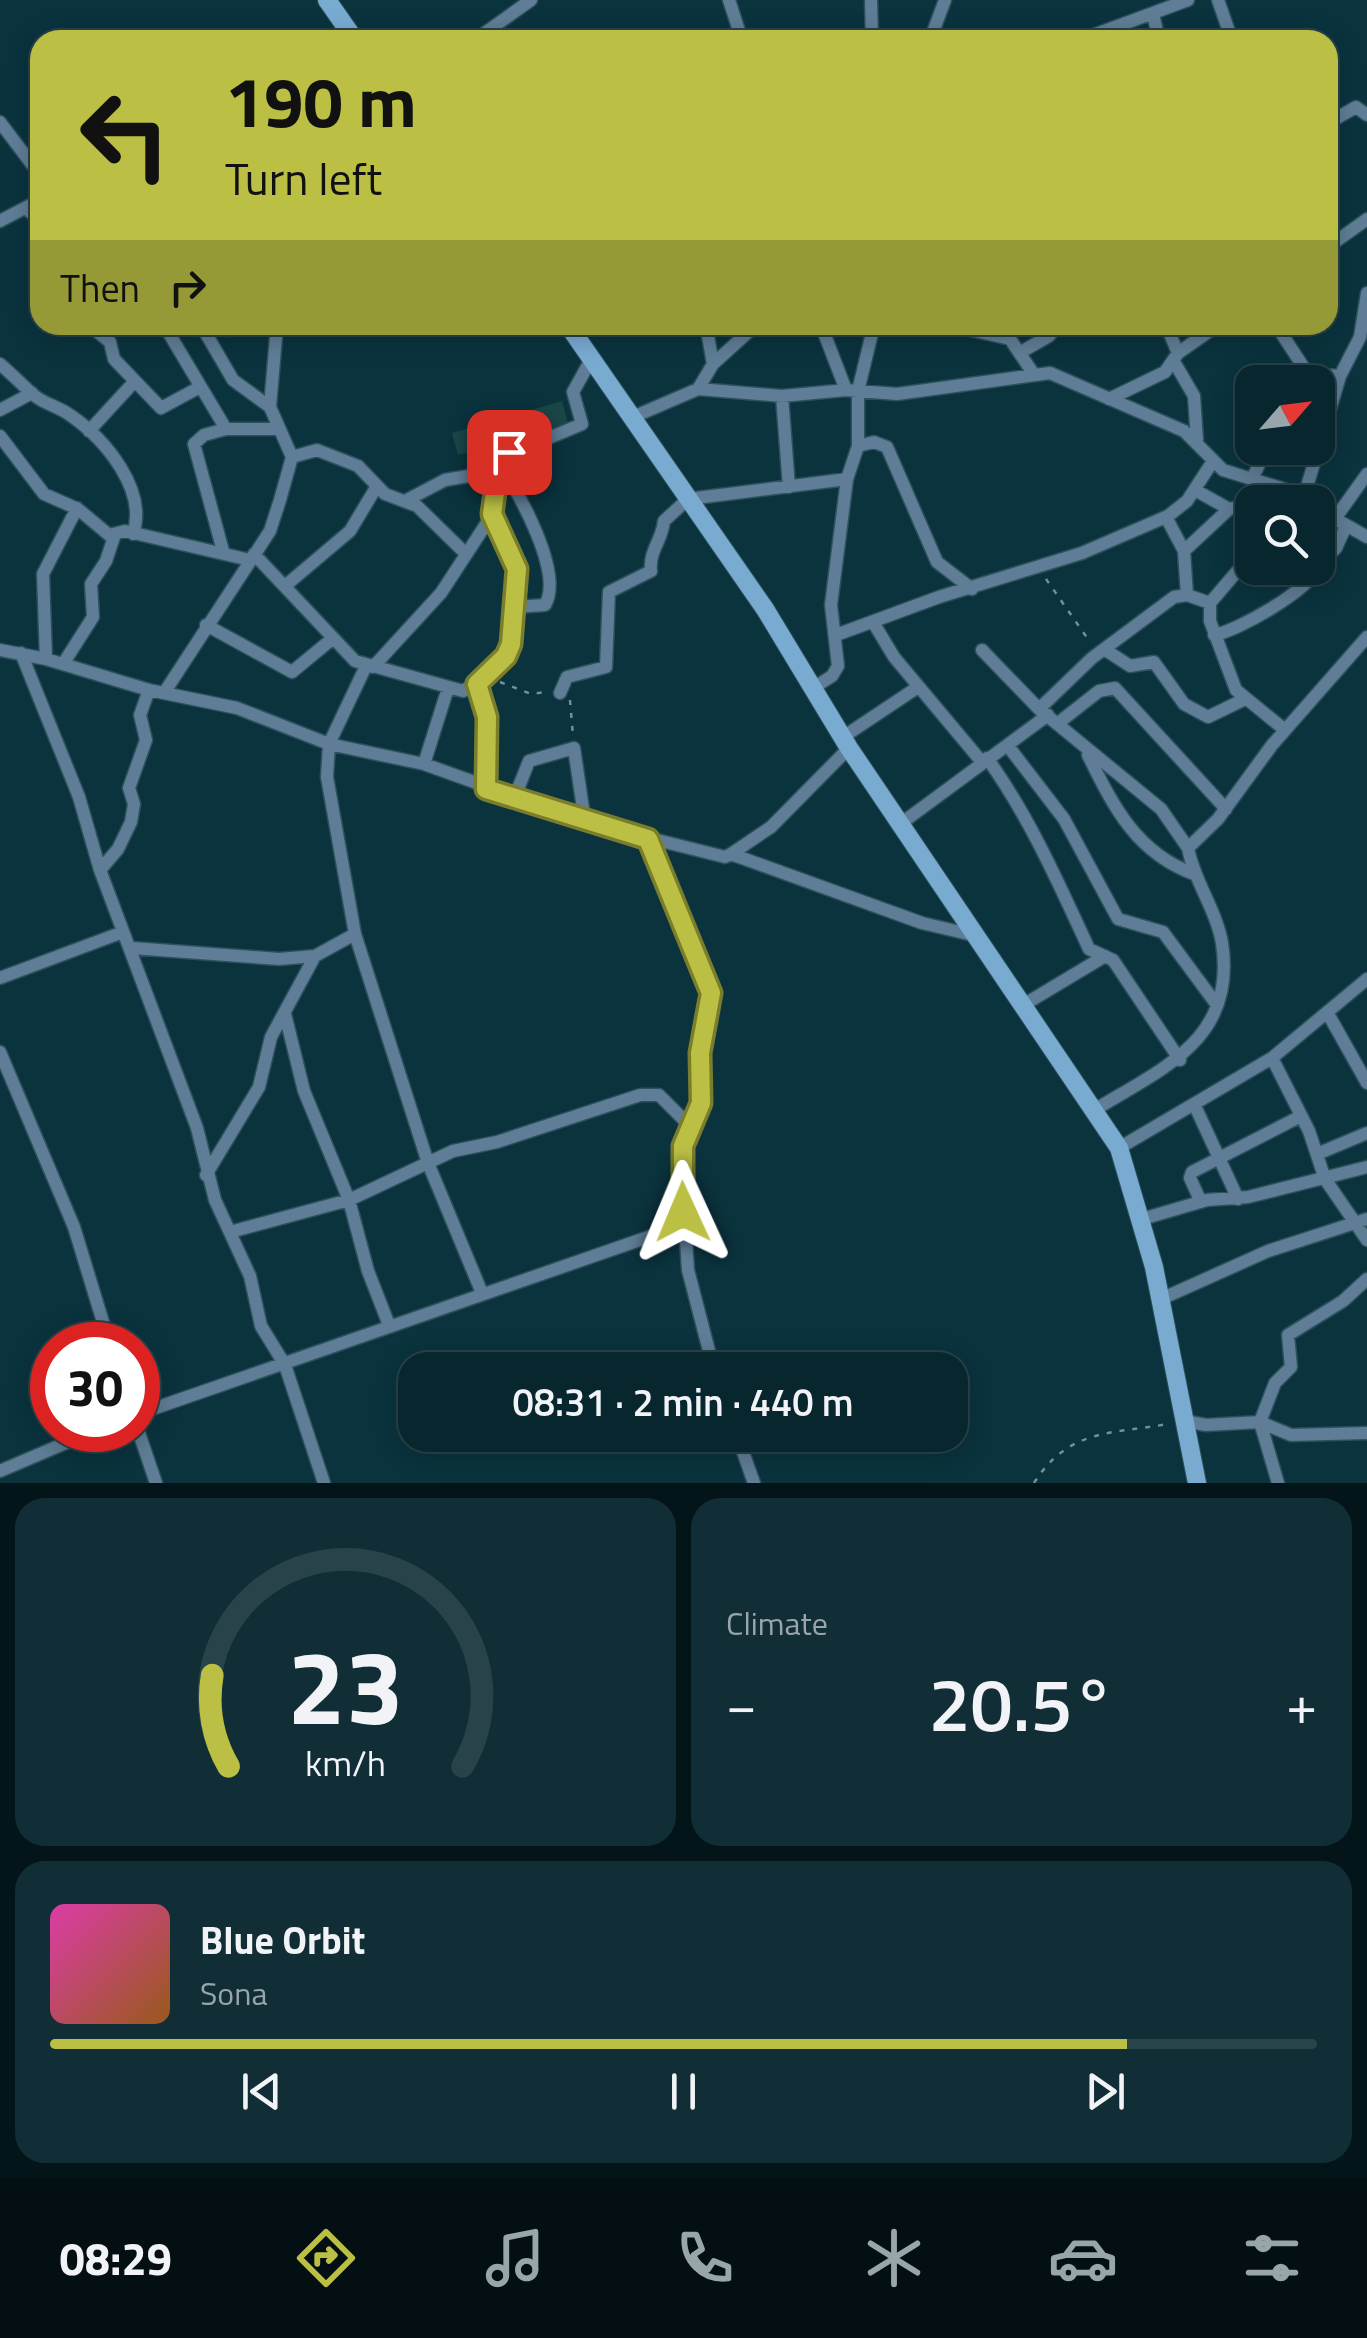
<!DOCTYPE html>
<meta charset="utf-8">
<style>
body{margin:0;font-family:"Titillium Web",sans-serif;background:#112e36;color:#f1f3f6;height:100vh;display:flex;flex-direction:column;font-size:38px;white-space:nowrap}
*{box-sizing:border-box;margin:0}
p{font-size:32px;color:#98a5aa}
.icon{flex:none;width:55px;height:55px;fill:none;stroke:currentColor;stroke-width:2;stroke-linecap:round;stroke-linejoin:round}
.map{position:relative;height:1483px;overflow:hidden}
.drawer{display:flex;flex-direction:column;gap:15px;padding:15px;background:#041519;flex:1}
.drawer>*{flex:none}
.top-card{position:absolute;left:30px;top:30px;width:1308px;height:305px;border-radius:30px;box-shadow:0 5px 25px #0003,0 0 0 2px #29434a;background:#bbc044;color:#111;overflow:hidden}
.needle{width:65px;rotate:62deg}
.tools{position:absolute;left:1235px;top:365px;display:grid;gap:20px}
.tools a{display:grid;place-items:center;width:100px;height:100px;border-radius:20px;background:#08262e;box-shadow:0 5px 25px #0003,0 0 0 2px #29434a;font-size:50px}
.speed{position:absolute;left:30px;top:1322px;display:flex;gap:20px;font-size:50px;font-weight:700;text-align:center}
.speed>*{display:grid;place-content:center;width:130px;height:130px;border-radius:50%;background:#08262e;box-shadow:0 5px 25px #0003,0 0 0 2px #29434a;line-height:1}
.speed .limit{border:15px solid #d22;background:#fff;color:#111}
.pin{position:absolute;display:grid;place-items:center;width:85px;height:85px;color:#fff;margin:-42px;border-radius:20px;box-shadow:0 5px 15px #0006}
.me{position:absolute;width:110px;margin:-55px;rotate:359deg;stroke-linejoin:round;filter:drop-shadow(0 0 8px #0008)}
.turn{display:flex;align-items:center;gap:35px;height:210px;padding:0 30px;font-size:45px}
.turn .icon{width:130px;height:130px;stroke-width:2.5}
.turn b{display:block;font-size:70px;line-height:85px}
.then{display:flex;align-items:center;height:95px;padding:0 30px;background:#0003;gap:20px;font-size:38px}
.big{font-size:75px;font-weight:600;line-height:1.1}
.drawer .card{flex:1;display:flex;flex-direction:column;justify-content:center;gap:15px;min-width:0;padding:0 35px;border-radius:30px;background:#112e36}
.drawer .dial{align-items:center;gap:0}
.dial svg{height:260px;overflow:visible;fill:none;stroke:#29434a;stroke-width:7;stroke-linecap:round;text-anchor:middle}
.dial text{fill:#f1f3f6;stroke:none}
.song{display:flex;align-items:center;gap:30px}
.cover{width:120px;height:120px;border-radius:15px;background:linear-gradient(135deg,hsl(320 70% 55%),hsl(30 70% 35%))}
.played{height:10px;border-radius:5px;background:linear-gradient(90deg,#bbc044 85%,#29434a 85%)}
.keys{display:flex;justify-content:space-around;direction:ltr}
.heat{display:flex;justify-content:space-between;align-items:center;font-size:55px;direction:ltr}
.drawer .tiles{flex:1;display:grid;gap:15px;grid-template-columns:1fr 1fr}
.card:last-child{grid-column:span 2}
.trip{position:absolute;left:398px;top:1352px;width:570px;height:100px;border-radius:30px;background:#08262e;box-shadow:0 5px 25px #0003,0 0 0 2px #29434a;font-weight:600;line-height:100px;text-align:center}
.dock{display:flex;height:160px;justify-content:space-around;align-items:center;background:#030f12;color:#98a5aa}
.dock .icon{width:70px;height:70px}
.dock .selected{color:#bbc044}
.dock b{font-size:45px;color:#f1f3f6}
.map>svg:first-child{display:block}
.building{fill:#1a4648}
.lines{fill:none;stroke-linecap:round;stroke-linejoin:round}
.street-casing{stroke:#2c515c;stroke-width:15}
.secondary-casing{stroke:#2c515c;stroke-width:20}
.path{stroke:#72909a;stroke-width:2.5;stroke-dasharray:5 8;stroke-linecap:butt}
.street{stroke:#5f7d96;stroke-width:12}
.secondary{stroke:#79abd1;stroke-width:18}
.route-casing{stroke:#7a7d2c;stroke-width:25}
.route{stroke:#bbc044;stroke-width:18}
</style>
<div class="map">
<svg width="1367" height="1483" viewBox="0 0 1367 1483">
<rect width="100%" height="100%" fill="#0a333e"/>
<path class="building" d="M562,401L568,424L458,455L452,433Z"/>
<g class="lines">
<defs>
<path id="street" d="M729,0L742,40
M871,0L872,40
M1218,0L1232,40
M1153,14L1159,40
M475,40L531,0
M930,40L945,0
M1080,40L1188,0
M0,122L40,175
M1328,123L1356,107L1367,115
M26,208L40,221
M0,221L40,200
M1328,247L1367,219
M89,325L110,342L114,359L161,408L200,387
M164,325L226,429H276
M201,325L233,380L270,407
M706,325L713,364
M821,325L846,390
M949,325L1010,339L1033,373
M1166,325L1178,353
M1276,325L1308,374L1340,376
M1021,352L1049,336L1057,325
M1173,360L1194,396L1197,440
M0,364C12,374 23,386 35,396C45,404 59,407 70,415C105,439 148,490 133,534
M698,389L713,364L756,325
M782,396L789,487
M1109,399L1165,372L1178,353L1218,325
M0,410L32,393
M633,417L698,389L782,396L846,390L897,394L1050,373L1184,431L1223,470L1284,489L1307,502
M89,431L135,381
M0,436L44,494L78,509L109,535L125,531L250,560
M858,446L874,442L887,447L937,562L972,589
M292,457L317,450L358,466L385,494L417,506L464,552
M499,464C519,493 564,573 545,605L515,607
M1253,477L1267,448
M1195,490L1229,509
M407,500L445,480L498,471
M1303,500L1340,376L1360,337L1367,293
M1263,502L1294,494
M1318,509L1367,537
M1166,517L1184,551
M1334,520L1367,474
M223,551L194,444L204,435L226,429
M254,554L355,661L463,691L485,678L511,648L517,569L492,515
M1245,562L1210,603V621L1236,690L1285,730
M1318,566L1336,548L1346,526
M285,586L350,531L377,486
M1187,595L1184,551L1229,509L1252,504
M873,622L894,657L982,762
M206,625L292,672L332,639
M836,635L939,597L1082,553L1168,516L1187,501L1213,461
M1214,635C1237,631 1310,590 1317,568
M1104,649L1130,666L1154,662L1184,704L1208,717L1245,699
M0,650L46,659L149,690L237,708L329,744L424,764L585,822L725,857L731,854L922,923L977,936
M982,650L1039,709L1161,809L1188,848
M21,653L79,797L100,870
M46,659L43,574L77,508
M63,664L93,617L91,584L106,561L115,534
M366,666L329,744L327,777L355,934L428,1163L482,1293
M373,667L441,593L492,515L501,458L582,424L573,392L592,358
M477,684L487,717L486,789
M813,688L832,676L838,666L831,605L847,479L858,446V391L874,325
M149,690L140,715L146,740L129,788L134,804L131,822L118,849L100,870L197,1128L215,1200L250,1276L261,1326L285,1365L324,1483
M164,693L270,531L280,500L292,457L270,407L277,325
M560,693L567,677L606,667L609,592L651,571C649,550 662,541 664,521L688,499L847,479
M1039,709L1092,658L1174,597L1187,595L1210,603
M1057,724L1099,691L1115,688L1226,809
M843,737L918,687
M1008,746L1064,819L1118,919L1163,932L1217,1005
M1088,755C1114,808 1137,853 1194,874
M987,758C1029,816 1059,884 1089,949L1113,960L1180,1060
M424,764L448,688
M514,799L529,761L574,748L585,822
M903,822L1048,715
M647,839L711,993L700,1053L702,1097L683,1146L682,1180L688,1270L714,1370
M731,854L771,827L849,748
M132,948L279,959L315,956L355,934
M0,978L123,932
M1025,1004L1105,956
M1327,1012L1367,1083
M285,1014L304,1091L349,1200L368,1271L389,1325
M0,1052L74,1227L110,1345
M1272,1058L1309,1131L1325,1179L1367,1240
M1195,1106L1238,1199
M1096,1109C1163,1068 1237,1039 1222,943C1216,909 1194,881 1188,848L1218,819L1272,745L1367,637
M1119,1148L1272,1058L1367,979
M1317,1154L1367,1133
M206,1175L259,1087L271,1037L315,956
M1201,1202L1190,1178L1192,1172L1301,1116
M1142,1219L1207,1200L1248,1197L1367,1167
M230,1232L349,1200L453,1151L497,1142L640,1095H659L690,1126
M1161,1299L1268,1251L1367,1219
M138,1414L683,1225
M1184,1421L1206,1425L1260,1422L1291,1435L1367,1433
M138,1430L156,1483
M737,1435L754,1483
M0,1471L96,1430
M1278,1483L1260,1422L1275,1383L1291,1367L1288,1335L1343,1301L1367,1279"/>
<path id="secondary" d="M327,0L355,40
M568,325L765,609L849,748L1119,1148L1154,1267L1197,1483"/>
</defs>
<use href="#street" class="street-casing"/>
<use href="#secondary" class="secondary-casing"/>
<path class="path" d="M226,337L231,325
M1046,579L1090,642
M500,682L531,694L545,692
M570,700L573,736
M1034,1483C1068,1429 1110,1434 1168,1424"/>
<use href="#street" class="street"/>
<use href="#secondary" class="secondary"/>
</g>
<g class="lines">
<defs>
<path id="route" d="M509,452L499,464L492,514L517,569L511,644L506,656L477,684L487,717L486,789L648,839L711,993L700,1053L701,1103L683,1146V1212"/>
</defs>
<use href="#route" class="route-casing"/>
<use href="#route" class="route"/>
</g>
</svg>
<div class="tools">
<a><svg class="needle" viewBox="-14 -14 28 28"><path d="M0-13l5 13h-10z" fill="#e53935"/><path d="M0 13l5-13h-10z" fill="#98a5aa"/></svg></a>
<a><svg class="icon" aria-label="search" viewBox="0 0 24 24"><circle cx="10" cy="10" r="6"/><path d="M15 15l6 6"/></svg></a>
</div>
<div class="speed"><div class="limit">30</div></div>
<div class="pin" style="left:509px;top:452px;background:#d93025"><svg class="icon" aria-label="arrive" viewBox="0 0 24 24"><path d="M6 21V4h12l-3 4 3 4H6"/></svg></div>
<svg class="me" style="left:683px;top:1212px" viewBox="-20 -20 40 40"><path d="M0-17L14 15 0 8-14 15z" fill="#bbc044" stroke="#fff" stroke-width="4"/></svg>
<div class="trip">08:31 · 2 min · 440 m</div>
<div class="top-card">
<div class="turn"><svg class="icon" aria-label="left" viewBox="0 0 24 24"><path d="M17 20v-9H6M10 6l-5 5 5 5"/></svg><div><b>190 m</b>Turn left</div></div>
<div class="then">Then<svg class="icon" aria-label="right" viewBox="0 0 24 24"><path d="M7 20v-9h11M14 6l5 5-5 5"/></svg></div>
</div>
</div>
<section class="drawer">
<div class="tiles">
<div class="card dial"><svg viewBox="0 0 100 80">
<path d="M14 69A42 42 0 1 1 86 69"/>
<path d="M14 69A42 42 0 0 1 9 41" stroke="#bbc044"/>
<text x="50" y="56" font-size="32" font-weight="700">23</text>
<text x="50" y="72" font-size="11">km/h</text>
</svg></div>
<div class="card"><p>Climate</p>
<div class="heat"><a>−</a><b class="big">20.5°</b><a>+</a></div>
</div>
<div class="card">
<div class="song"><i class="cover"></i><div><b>Blue Orbit</b><p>Sona</p></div></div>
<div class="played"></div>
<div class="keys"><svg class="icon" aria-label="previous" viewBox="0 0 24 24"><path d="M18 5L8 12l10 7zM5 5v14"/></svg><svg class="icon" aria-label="pause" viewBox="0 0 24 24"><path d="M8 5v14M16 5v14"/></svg><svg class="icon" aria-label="next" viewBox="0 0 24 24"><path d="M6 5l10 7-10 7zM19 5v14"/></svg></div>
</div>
</div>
</section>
<nav class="dock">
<b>08:29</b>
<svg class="icon selected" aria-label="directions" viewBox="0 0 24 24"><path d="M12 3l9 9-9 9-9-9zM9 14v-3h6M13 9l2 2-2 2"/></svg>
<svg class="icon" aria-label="music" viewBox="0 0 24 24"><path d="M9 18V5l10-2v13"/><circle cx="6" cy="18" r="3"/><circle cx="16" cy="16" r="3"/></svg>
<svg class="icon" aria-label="phone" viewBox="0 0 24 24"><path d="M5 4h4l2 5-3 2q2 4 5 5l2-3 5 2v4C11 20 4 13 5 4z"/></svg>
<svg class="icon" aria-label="climate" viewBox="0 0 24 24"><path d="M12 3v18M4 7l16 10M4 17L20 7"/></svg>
<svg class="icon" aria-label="car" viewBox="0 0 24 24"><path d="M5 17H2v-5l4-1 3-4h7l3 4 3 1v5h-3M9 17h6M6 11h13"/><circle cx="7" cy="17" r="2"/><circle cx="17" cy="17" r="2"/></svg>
<svg class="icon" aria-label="filters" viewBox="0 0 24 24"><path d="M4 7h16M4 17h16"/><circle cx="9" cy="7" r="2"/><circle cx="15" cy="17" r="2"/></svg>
</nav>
